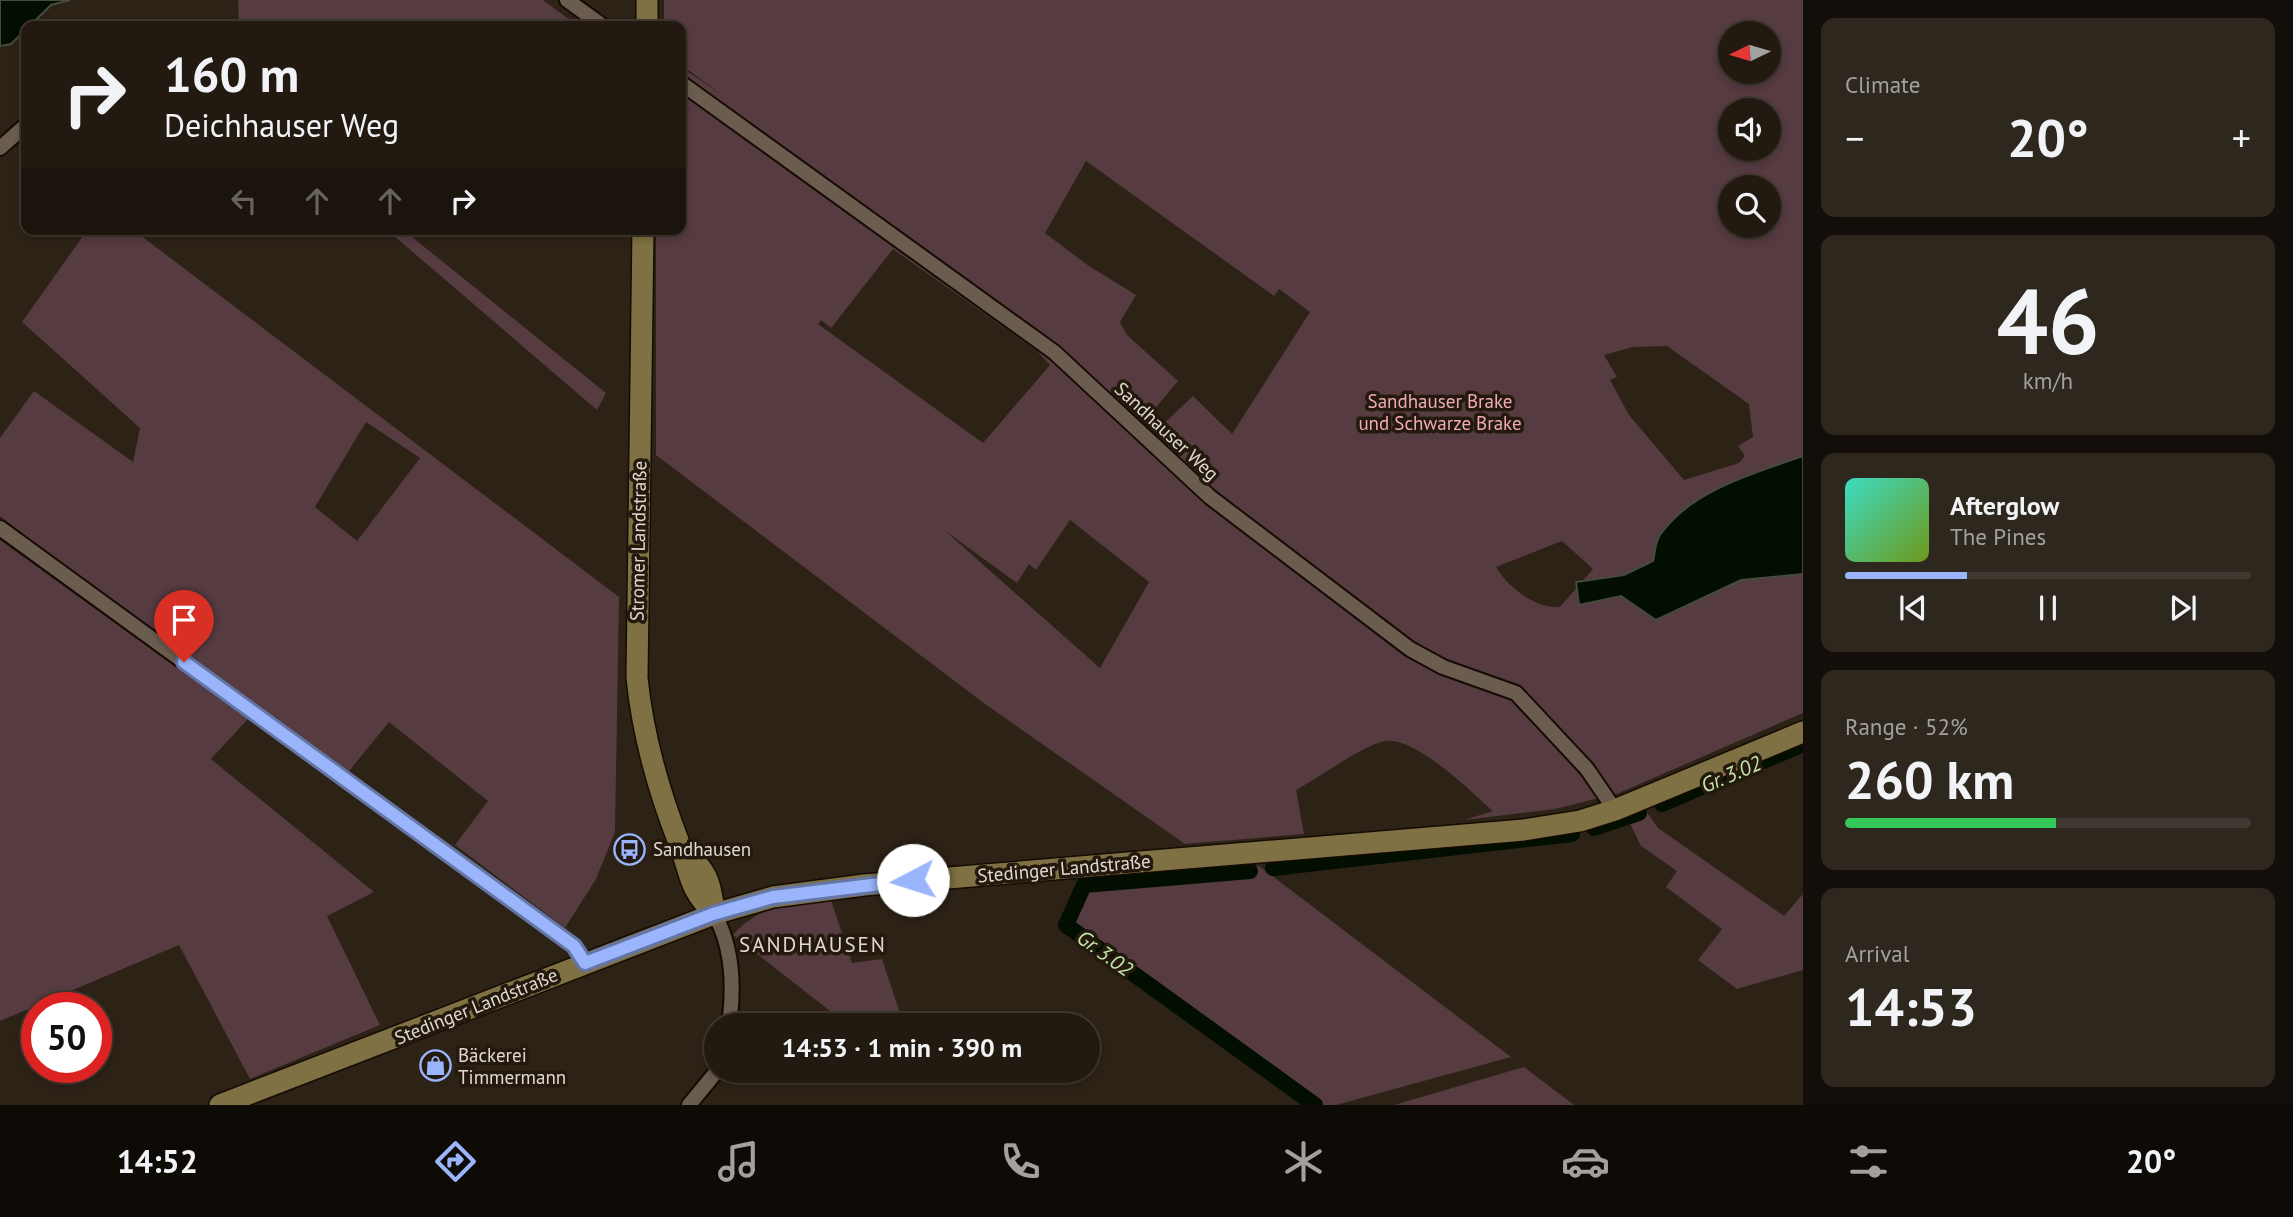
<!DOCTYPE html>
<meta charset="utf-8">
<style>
body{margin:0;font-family:"PT Sans",sans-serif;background:#2e271e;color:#f1f3f6;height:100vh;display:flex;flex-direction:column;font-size:26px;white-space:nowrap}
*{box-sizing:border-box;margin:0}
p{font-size:23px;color:#a2a19f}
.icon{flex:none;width:38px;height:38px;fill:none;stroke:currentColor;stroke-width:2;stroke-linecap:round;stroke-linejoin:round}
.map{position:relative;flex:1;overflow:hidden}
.panel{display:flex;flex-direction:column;gap:18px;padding:18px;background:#130e09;width:490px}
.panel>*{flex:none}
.guide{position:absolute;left:21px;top:21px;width:665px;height:214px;border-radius:14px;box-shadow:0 4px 10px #0003,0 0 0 2px #3f3830;background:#221a10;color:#f1f3f6;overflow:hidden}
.needle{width:46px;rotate:265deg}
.buttons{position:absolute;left:1718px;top:21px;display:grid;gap:14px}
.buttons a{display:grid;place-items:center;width:63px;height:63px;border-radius:50%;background:#221a10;box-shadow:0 4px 10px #0003,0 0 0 2px #3f3830;font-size:35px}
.speed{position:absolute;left:21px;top:992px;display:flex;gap:14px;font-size:35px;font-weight:700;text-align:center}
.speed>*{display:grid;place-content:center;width:91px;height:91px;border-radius:50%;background:#221a10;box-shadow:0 4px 10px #0003,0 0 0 2px #3f3830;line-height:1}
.speed .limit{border:10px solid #d22;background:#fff;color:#111}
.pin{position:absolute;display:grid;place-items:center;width:60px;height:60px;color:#fff;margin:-72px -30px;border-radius:50% 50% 50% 0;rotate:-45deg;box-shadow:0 0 7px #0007}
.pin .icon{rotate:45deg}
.me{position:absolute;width:77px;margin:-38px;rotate:265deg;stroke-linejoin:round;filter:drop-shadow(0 0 5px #0008)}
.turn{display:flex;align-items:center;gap:24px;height:147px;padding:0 28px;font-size:32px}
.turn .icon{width:91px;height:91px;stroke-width:2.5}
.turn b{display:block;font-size:49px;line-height:60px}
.lanes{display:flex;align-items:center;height:66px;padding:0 28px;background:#0003;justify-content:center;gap:35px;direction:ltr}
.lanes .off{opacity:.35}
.big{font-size:52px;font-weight:700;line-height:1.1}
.panel .card{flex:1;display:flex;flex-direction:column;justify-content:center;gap:10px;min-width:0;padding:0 24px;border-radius:14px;background:#2e271e}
.panel .dial{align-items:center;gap:0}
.dial b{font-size:91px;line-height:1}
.song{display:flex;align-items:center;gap:21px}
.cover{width:84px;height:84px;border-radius:10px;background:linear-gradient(135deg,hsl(170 70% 55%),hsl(80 70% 35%))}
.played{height:7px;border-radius:4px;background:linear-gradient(90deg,#9bb5fd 30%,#3f3830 30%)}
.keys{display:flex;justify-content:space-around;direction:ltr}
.heat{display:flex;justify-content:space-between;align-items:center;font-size:38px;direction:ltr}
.charge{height:10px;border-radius:5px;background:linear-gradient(90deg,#34c759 52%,#3f3830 0)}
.trip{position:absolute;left:704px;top:1013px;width:396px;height:70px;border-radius:35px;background:#221a10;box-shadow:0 4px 10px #0003,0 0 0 2px #3f3830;font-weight:700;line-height:70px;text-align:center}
.tabs{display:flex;height:112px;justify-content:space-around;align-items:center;background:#0e0a06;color:#a2a19f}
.tabs .icon{width:49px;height:49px}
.tabs .on{color:#9bb5fd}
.tabs b{font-size:32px;color:#f1f3f6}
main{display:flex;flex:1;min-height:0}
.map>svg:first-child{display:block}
.green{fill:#563b41;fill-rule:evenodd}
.water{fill:#020e00;stroke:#454b3f;stroke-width:2}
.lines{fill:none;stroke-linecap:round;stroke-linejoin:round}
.canal{stroke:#020e00;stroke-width:16}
.street-casing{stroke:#150b03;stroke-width:18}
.secondary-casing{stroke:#150b03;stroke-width:24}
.street{stroke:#6a5d50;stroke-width:14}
.secondary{stroke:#7f7143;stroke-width:21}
.route-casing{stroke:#6576a4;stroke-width:18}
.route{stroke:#9bb5fd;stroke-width:12}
.labels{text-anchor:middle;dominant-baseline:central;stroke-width:7;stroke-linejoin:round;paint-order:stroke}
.park-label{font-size:19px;fill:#f1aab9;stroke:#23190d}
.street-label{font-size:19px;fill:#e0d8d1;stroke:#23190d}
.poi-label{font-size:19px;fill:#e0d8d1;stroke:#23190d;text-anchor:start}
.water-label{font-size:21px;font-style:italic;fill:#c3e5ab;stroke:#23190d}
.neighbourhood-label{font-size:21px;letter-spacing:2px;fill:#e0d8d1;stroke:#23190d}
</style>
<main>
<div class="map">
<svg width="1803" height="1105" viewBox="0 0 1803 1105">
<rect width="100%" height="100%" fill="#2d2216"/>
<path class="green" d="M238,0H543L578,26H239Z
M664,0H1803V713L1619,793L1555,809L1464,820L1493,811C1471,792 1411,731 1381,742C1354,751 1322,776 1296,790L1304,834L1185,844L985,704L656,455V229H681V67L724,96L681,65V26H664ZM1731,33H1769V72H1731ZM1731,110H1769V149H1731ZM1086,161L1274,296L1279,289L1310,312L1232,434L1193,396L1152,435L1142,424L1178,381L1127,335L1120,322L1136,295L1089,266L1045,233ZM1731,187H1769V226H1731ZM893,249L1037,351L1050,365L983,443L818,324L821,320L831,328ZM1667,346L1749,404L1753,437L1738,446L1745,456L1739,463L1684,480L1629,415L1610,380L1617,377L1604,355L1633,347ZM1070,520L1149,582L1100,668L944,530L1017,583L1029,564L1036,570ZM1562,541L1593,569L1560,607C1535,609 1508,587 1496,567Z
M88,229H132L619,597L615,832L596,879L565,928L455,845L488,801L389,722L345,776L254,712L0,516V438L34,391L133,462L140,428L22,322ZM366,422L420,458L357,541L315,507Z
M386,229H402L606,393L597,410Z
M0,540L248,719L211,759L374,892L327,916L380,1025L250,1079L179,945L0,1021Z
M1642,805L1658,828L1784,916L1803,894V970L1737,989L1698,960L1722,929L1666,887L1677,871L1641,846L1625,813Z
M1259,866L1511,1057L1336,1105H1323L1072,925L1091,881Z
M830,897L852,963L882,959L904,1025H848L733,935C759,904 792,905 830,897Z
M1524,1067L1574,1105H1394Z"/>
<path class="water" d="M0,0H70L51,5L11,44L0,46Z
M1803,456V574L1741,580L1656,620L1621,596L1579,605L1576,582L1624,575L1653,561C1655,553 1655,542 1660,535C1691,490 1755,473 1803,456Z"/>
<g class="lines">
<path class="canal" d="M1662,804L1801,745
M1594,828L1639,813
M1273,868L1572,834
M1250,871L1084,885L1066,925L1315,1105"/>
<defs>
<path id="street" d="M567,0L603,26
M681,83L1054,352L1210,497L1410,649L1443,667L1516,693L1587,769L1615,810
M0,148L26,125
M0,528L574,946L585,963
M714,914C733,946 734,989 729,1026
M689,1105L717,1071"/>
<path id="secondary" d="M647,26V0
M643,229L637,678C643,737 658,789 679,843C692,877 687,885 714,914
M680,847C706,869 711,880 714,914
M220,1105L714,914L773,897L864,885L1524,830L1580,821L1615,810L1803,732"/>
</defs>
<use href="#street" class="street-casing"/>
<use href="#secondary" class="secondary-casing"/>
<use href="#street" class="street"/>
<use href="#secondary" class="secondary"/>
</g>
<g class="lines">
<defs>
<path id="route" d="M184,662L574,946L585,963L713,914L773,897L913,880"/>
</defs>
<use href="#route" class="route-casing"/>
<use href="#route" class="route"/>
</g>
<defs>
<symbol id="bus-ring" viewBox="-11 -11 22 22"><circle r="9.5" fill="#23190d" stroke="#9bb5fd" stroke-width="1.5"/><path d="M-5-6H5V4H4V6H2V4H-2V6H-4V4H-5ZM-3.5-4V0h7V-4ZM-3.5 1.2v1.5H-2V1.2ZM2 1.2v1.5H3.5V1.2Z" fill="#9bb5fd"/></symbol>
<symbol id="shop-ring" viewBox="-11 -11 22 22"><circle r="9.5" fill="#23190d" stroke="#9bb5fd" stroke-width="1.5"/><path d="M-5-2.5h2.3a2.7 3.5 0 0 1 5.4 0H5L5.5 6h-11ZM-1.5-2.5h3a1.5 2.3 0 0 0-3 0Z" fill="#9bb5fd"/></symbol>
</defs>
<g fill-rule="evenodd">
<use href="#bus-ring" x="612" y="832" width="35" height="35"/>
<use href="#shop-ring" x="418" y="1048" width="35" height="35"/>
</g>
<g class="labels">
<g class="park-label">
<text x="1440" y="401">Sandhauser Brake<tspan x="1440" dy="22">und Schwarze Brake</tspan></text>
</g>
<g class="street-label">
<text transform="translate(1167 431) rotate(43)">Sandhauser Weg</text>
<text transform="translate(638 541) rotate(-89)">Stromer Landstraße</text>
<text transform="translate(1064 868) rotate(-5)">Stedinger Landstraße</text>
<text transform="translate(476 1006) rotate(-22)">Stedinger Landstraße</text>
</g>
<g class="poi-label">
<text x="653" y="849">Sandhausen</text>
<text x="458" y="1055">Bäckerei<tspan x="458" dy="22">Timmermann</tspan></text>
</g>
<g class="water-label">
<text transform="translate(1731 774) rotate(-23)">Gr. 3.02</text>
<text transform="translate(1105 953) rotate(36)">Gr. 3.02</text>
</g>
<g class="neighbourhood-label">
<text x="813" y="944">SANDHAUSEN</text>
</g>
</g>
</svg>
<div class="buttons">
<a><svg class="needle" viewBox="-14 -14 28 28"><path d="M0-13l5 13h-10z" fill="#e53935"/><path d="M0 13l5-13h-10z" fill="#a2a19f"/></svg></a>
<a><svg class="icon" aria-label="sound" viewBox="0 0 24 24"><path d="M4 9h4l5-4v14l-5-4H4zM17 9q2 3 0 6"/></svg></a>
<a><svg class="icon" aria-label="search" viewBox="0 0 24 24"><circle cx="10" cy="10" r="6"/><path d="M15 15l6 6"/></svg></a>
</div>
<div class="speed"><div class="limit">50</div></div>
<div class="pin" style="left:184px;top:662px;background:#d93025"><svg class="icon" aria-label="arrive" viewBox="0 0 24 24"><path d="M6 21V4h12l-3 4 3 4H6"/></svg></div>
<svg class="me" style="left:913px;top:880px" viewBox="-20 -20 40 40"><circle r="19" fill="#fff"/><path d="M0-13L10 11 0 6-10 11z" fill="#9bb5fd"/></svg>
<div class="trip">14:53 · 1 min · 390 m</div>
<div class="guide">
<div class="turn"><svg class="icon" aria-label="right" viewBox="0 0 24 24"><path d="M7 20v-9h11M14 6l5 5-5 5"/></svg><div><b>160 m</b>Deichhauser Weg</div></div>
<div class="lanes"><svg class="icon off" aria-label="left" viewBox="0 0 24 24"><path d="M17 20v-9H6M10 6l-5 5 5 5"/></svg><svg class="icon off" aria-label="ahead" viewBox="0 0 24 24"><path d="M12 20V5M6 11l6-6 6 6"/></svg><svg class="icon off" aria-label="ahead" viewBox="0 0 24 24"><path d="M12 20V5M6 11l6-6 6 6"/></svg><svg class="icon" aria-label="right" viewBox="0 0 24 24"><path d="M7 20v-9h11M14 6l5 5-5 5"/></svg></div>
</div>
</div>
<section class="panel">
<div class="card"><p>Climate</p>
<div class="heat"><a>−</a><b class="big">20°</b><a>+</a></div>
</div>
<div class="card dial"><b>46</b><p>km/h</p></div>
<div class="card">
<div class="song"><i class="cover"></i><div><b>Afterglow</b><p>The Pines</p></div></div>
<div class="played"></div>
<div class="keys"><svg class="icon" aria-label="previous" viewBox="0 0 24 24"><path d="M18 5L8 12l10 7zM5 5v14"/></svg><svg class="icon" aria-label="pause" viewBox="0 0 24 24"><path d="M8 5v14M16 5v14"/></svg><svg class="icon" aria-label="next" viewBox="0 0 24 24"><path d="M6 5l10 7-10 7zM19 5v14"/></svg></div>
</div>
<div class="card"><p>Range · 52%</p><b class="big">260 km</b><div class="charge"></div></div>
<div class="card"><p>Arrival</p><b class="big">14:53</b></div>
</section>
</main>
<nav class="tabs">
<b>14:52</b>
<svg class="icon on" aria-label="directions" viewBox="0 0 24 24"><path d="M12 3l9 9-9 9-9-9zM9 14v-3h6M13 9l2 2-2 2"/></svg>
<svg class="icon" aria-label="music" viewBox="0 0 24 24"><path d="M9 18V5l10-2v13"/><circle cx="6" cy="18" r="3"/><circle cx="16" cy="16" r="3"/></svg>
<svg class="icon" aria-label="phone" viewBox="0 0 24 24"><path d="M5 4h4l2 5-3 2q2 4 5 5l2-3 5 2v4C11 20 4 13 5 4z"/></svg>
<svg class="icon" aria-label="climate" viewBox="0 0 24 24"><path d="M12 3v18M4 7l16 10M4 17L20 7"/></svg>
<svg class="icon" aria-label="car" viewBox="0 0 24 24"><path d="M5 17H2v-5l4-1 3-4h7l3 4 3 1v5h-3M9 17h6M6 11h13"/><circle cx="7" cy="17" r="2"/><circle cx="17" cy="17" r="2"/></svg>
<svg class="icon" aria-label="filters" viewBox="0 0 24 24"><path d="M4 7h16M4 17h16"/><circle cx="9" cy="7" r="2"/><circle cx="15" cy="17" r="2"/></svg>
<b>20°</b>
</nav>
